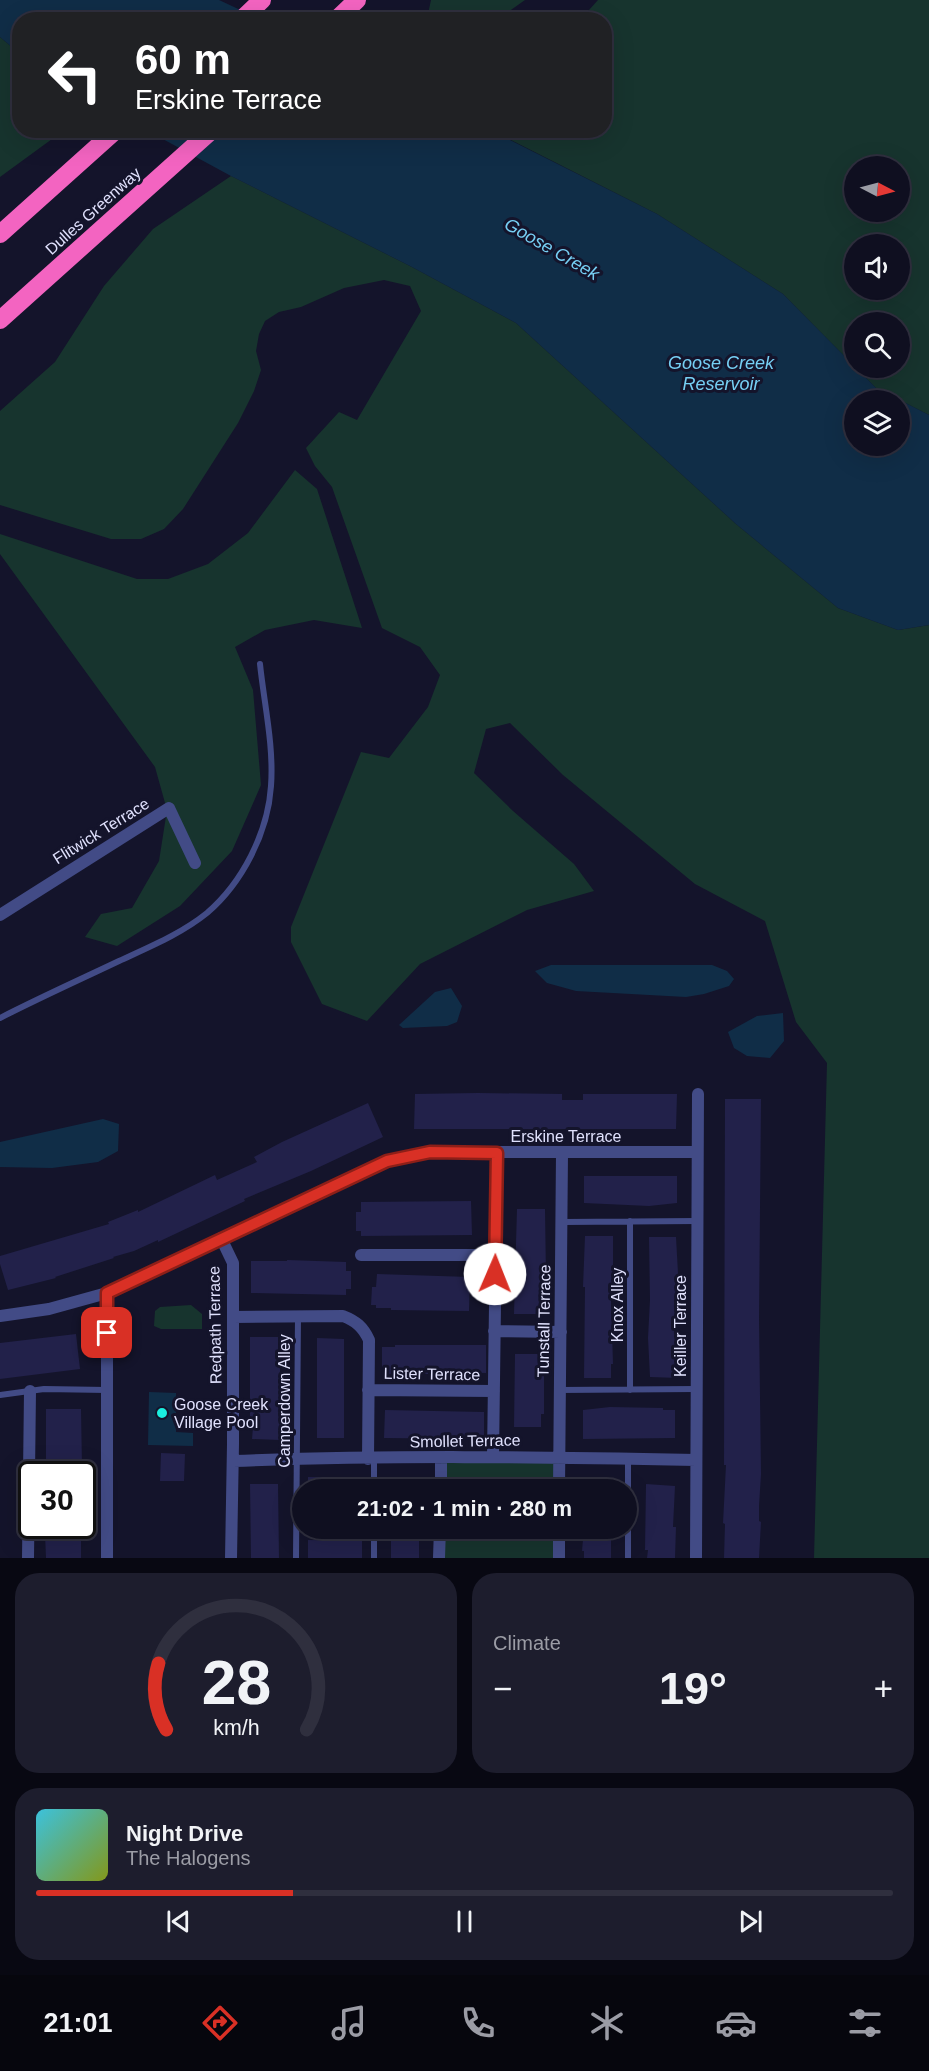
<!DOCTYPE html>
<meta charset="utf-8">
<style>
body{margin:0;font-family:Helvetica,sans-serif;background:#1d1d2d;color:#f1f3f6;height:100vh;display:flex;flex-direction:column;font-size:22px;white-space:nowrap}
*{box-sizing:border-box;margin:0}
p{font-size:20px;color:#9b9ca5}
.icon{flex:none;width:33px;height:33px;fill:none;stroke:currentColor;stroke-width:2;stroke-linecap:round;stroke-linejoin:round}
.map{position:relative;height:1558px;overflow:hidden}
.drawer{display:flex;flex-direction:column;gap:15px;padding:15px;background:#080812;flex:1}
.drawer>*{flex:none}
.top-card{position:absolute;left:12px;top:12px;width:600px;height:126px;border-radius:24px;box-shadow:0 6px 24px #0002,0 0 0 2px #2f2f3e;background:#202124;color:#fff;overflow:hidden}
.needle{width:39px;rotate:96deg}
.fabs{position:absolute;left:844px;top:156px;display:grid;gap:12px}
.fabs a{display:grid;place-items:center;width:66px;height:66px;border-radius:50%;background:#0f0f20;box-shadow:0 6px 24px #0002,0 0 0 2px #2f2f3e;font-size:30px}
.speed{position:absolute;left:18px;top:1461px;display:flex;gap:12px;font-size:30px;font-weight:700;text-align:center}
.speed>*{display:grid;place-content:center;width:78px;height:78px;border-radius:50%;background:#0f0f20;box-shadow:0 6px 24px #0002,0 0 0 2px #2f2f3e;line-height:1}
.speed .limit{border:3px solid #111;border-radius:9px;background:#fff;color:#111}
.pin{position:absolute;display:grid;place-items:center;width:51px;height:51px;color:#fff;margin:-26px;border-radius:12px;box-shadow:0 3px 9px #0006}
.me{position:absolute;width:66px;margin:-33px;rotate:1deg;stroke-linejoin:round;filter:drop-shadow(0 0 4px #0008)}
.turn{display:flex;align-items:center;gap:21px;height:126px;padding:0 24px;font-size:27px}
.turn .icon{width:78px;height:78px;stroke-width:2.5}
.turn b{display:block;font-size:42px;line-height:51px}
.big{font-size:45px;font-weight:700;line-height:1.1}
.drawer .tile{flex:1;display:flex;flex-direction:column;justify-content:center;gap:9px;min-width:0;padding:0 21px;border-radius:24px;background:#1d1d2d}
.drawer .dial{align-items:center;gap:0}
.dial svg{height:156px;overflow:visible;fill:none;stroke:#2f2f3e;stroke-width:7;stroke-linecap:round;text-anchor:middle}
.dial text{fill:#f1f3f6;stroke:none}
.song{display:flex;align-items:center;gap:18px}
.cover{width:72px;height:72px;border-radius:9px;background:linear-gradient(135deg,hsl(190 70% 55%),hsl(70 70% 35%))}
.played{height:6px;border-radius:3px;background:linear-gradient(90deg,#d93025 30%,#2f2f3e 30%)}
.keys{display:flex;justify-content:space-around;direction:ltr}
.heat{display:flex;justify-content:space-between;align-items:center;font-size:33px;direction:ltr}
.drawer .tiles{flex:1;display:grid;gap:15px;grid-template-columns:1fr 1fr}
.tile:last-child{grid-column:span 2}
.trip{position:absolute;left:292px;top:1479px;width:345px;height:60px;border-radius:30px;background:#0f0f20;box-shadow:0 6px 24px #0002,0 0 0 2px #2f2f3e;font-weight:700;line-height:60px;text-align:center}
.dock{display:flex;height:96px;justify-content:space-around;align-items:center;background:#06060d;color:#9b9ca5}
.dock .icon{width:42px;height:42px}
.dock .on{color:#d93025}
.dock b{font-size:27px;color:#f1f3f6}
.map>svg:first-child{display:block}
.green{fill:#17342e;fill-rule:evenodd}
.water{fill:#102d47;fill-rule:evenodd}
.building{fill:#22214a}
.lines{fill:none;stroke-linecap:round;stroke-linejoin:round}
.lane{stroke:#424b86;stroke-width:6}
.street{stroke:#424b86;stroke-width:12}
.highway{stroke:#f364c1;stroke-width:18}
.route-casing{stroke:#8d1f18;stroke-width:15}
.route{stroke:#d93025;stroke-width:10}
.poi-dot{fill:#1beddf;stroke:#14142b;stroke-width:2}
.labels{text-anchor:middle;dominant-baseline:central;stroke-width:6;stroke-linejoin:round;paint-order:stroke}
.street-label{font-size:16px;fill:#e0e1fd;stroke:#14142b}
.poi-label{font-size:16px;fill:#e0e1fd;stroke:#14142b;text-anchor:start}
.water-label{font-size:18px;font-style:italic;fill:#76cff4;stroke:#14142b}
</style>
<div class="map">
<svg width="929" height="1558" viewBox="0 0 929 1558">
<rect width="100%" height="100%" fill="#14142b"/>
<path class="green" d="M431,0H525L498,19H427Z
M598,0H929V415L876,388L856,368H900V322H855V367L783,294L657,214L507,138L504,131L604,130V20L581,19ZM855,166H900V212H855ZM855,244H900V290H855Z
M0,37L19,53L20,130L63,131L0,177Z
M231,176L412,267L516,323L736,524L838,608L898,630L929,625V1558H814L827,1063L796,1022L765,921L695,884L563,775L510,723L486,729L474,773L513,811L574,864L594,891L527,910L420,964L367,1021L322,1004L291,942V927L361,752L389,758L428,707L440,675L420,647L382,628L332,487L315,466L306,448L339,412L357,420L421,311L410,286L384,280L344,288L301,307L279,312L265,321L259,334L256,351L261,370L254,391L238,423L183,509L164,529L141,539H111L0,505V411L55,362L104,286L153,229Z
M295,470L317,489L362,628L314,620L265,630L235,647L253,690L261,785L232,851L180,906L117,946L85,937L101,914L132,908L159,861L167,810L155,767L0,554V534L137,579H168L208,564L248,533Z
M191,1305L202,1314V1329H161L154,1326L155,1311L160,1307Z
M559,1457V1489L441,1490V1458Z
M440,1529H559V1558H439Z"/>
<path class="water" d="M0,0H219L260,19L20,20L19,53L0,37Z
M148,131H492L657,214L783,294L876,388L929,415V625L898,630L838,608L736,524L516,323L412,267L231,176ZM855,400H900V446H855Z
M551,965H712L727,971L734,979L729,986L704,994L686,997L576,991L547,983L535,971Z
M451,988L462,1006L457,1022L447,1026L403,1028L399,1025L435,992Z
M783,1013L784,1041L770,1058L747,1056L734,1048L728,1032L757,1016Z
M103,1119L119,1124L118,1151L98,1162L52,1168L0,1167V1142Z
M149,1392L176,1393V1432L193,1433V1446L148,1445Z"/>
<path class="building" d="M478,1093L562,1094V1100H583V1094H677L676,1129H414L415,1094Z
M725,1099H761L759,1319L761,1474L759,1506V1521L761,1522L759,1558H724L725,1524L723,1523L726,1465H724Z
M368,1103L383,1137L311,1171L244,1199L245,1201L158,1242V1240L134,1251L113,1257L114,1258L55,1277L56,1278L8,1290L0,1264V1256L109,1224L108,1222L138,1210V1212L215,1175L217,1180L257,1162L254,1157L282,1142Z
M584,1176H677V1203L649,1206L584,1203Z
M471,1201L472,1235L361,1236V1231H356V1212H361V1202Z
M517,1209H545L546,1277L543,1314H514Z
M585,1236H613V1300H611L613,1364H611V1378H584L585,1287H583Z
M649,1237H676L678,1273V1378L650,1377L648,1338L650,1300Z
M287,1260L346,1262V1271H351V1289H346V1295L251,1293V1261H287Z
M377,1274L470,1277L469,1311L391,1310V1308H376V1305H371L372,1287H376Z
M76,1334L80,1369L0,1379V1343Z
M250,1337H278V1350H280V1440L252,1439L253,1427H250Z
M317,1338L344,1339V1438H317Z
M395,1345H486V1373L448,1372V1374H382V1347H395Z
M515,1354H544V1414H541V1427H514Z
M610,1407L663,1408V1410H675V1438L583,1439V1410Z
M46,1409H81L82,1467H80V1474H46Z
M385,1410L484,1412V1439L384,1438Z
M161,1453L185,1454L184,1481H160Z
M308,1477L362,1478V1490H308Z
M250,1484H278L279,1558H251Z
M646,1484L675,1486L673,1527H676L675,1558H647L648,1550H645Z
M47,1526H81V1558H46L45,1534H47Z
M391,1528H419V1558H391Z
M584,1528H611V1558H584V1551H582Z
M308,1540L362,1541V1558H308Z"/>
<g class="lines">
<path class="lane" d="M0,1018C39,998 79,980 119,961C149,947 181,934 207,913C242,883 268,833 271,786C274,746 264,703 260,664
M630,1221V1390
M563,1222L697,1221
M559,1390L696,1389
M0,1395L44,1389L107,1390
M374,1459V1490
M374,1528V1558
M296,1558L298,1316
M628,1558V1459"/>
<path class="street" d="M0,915L169,808L195,863
M221,1238L233,1263V1444L231,1558
M361,1255H496
M107,1293V1558
M0,1316L49,1309L107,1293L387,1161L431,1152H697
M233,1317L343,1316C356,1321 363,1327 369,1340L368,1459
M494,1331L561,1332
M368,1390L494,1391
M493,1457L497,1153
M233,1461C387,1455 542,1457 696,1460
M441,1490V1458
M559,1490L562,1153
M28,1558L30,1391
M439,1558L440,1528
M559,1558V1528
M696,1558L698,1094"/>
<path class="highway" d="M241,20L262,0
M336,20L357,0
M0,234L116,130
M0,320L212,130"/>
</g>
<g class="lines">
<defs>
<path id="route" d="M107,1333V1293L387,1161L430,1152L497,1153L495,1274"/>
</defs>
<use href="#route" class="route-casing"/>
<use href="#route" class="route"/>
</g>
<circle class="poi-dot" cx="162" cy="1413" r="6"/>
<g class="labels">
<g class="street-label">
<text transform="translate(93 211) rotate(-42)">Dulles Greenway</text>
<text transform="translate(101 831) rotate(-32)">Flitwick Terrace</text>
<text x="566" y="1136">Erskine Terrace</text>
<text transform="translate(617 1305) rotate(-90)">Knox Alley</text>
<text transform="translate(544 1321) rotate(-89)">Tunstall Terrace</text>
<text transform="translate(215 1325) rotate(-91)">Redpath Terrace</text>
<text transform="translate(680 1326) rotate(-90)">Keiller Terrace</text>
<text transform="translate(432 1374) rotate(1)">Lister Terrace</text>
<text transform="translate(284 1401) rotate(-90)">Camperdown Alley</text>
<text transform="translate(465 1441) rotate(-1)">Smollet Terrace</text>
</g>
<g class="poi-label">
<text x="174" y="1404">Goose Creek<tspan x="174" dy="18">Village Pool</tspan></text>
</g>
<g class="water-label">
<text transform="translate(552 249) rotate(30)">Goose Creek</text>
<text x="721" y="363">Goose Creek<tspan x="721" dy="21">Reservoir</tspan></text>
</g>
</g>
</svg>
<div class="fabs">
<a><svg class="needle" viewBox="-14 -14 28 28"><path d="M0-13l5 13h-10z" fill="#e53935"/><path d="M0 13l5-13h-10z" fill="#9b9ca5"/></svg></a>
<a><svg class="icon" aria-label="sound" viewBox="0 0 24 24"><path d="M4 9h4l5-4v14l-5-4H4zM17 9q2 3 0 6"/></svg></a>
<a><svg class="icon" aria-label="search" viewBox="0 0 24 24"><circle cx="10" cy="10" r="6"/><path d="M15 15l6 6"/></svg></a>
<a><svg class="icon" aria-label="layers" viewBox="0 0 24 24"><path d="M12 4l9 5-9 5-9-5zM3 14l9 5 9-5"/></svg></a>
</div>
<div class="speed"><div class="limit">30</div></div>
<div class="pin" style="left:107px;top:1333px;background:#d93025"><svg class="icon" aria-label="arrive" viewBox="0 0 24 24"><path d="M6 21V4h12l-3 4 3 4H6"/></svg></div>
<svg class="me" style="left:495px;top:1274px" viewBox="-20 -20 40 40"><circle r="19" fill="#fff"/><path d="M0-13L10 11 0 6-10 11z" fill="#d93025"/></svg>
<div class="trip">21:02 · 1 min · 280 m</div>
<div class="top-card">
<div class="turn"><svg class="icon" aria-label="left" viewBox="0 0 24 24"><path d="M17 20v-9H6M10 6l-5 5 5 5"/></svg><div><b>60 m</b>Erskine Terrace</div></div>
</div>
</div>
<section class="drawer">
<div class="tiles">
<div class="tile dial"><svg viewBox="0 0 100 80">
<path d="M14 69A42 42 0 1 1 86 69"/>
<path d="M14 69A42 42 0 0 1 10 35" stroke="#d93025"/>
<text x="50" y="56" font-size="32" font-weight="700">28</text>
<text x="50" y="72" font-size="11">km/h</text>
</svg></div>
<div class="tile"><p>Climate</p>
<div class="heat"><a>−</a><b class="big">19°</b><a>+</a></div>
</div>
<div class="tile">
<div class="song"><i class="cover"></i><div><b>Night Drive</b><p>The Halogens</p></div></div>
<div class="played"></div>
<div class="keys"><svg class="icon" aria-label="previous" viewBox="0 0 24 24"><path d="M18 5L8 12l10 7zM5 5v14"/></svg><svg class="icon" aria-label="pause" viewBox="0 0 24 24"><path d="M8 5v14M16 5v14"/></svg><svg class="icon" aria-label="next" viewBox="0 0 24 24"><path d="M6 5l10 7-10 7zM19 5v14"/></svg></div>
</div>
</div>
</section>
<nav class="dock">
<b>21:01</b>
<svg class="icon on" aria-label="directions" viewBox="0 0 24 24"><path d="M12 3l9 9-9 9-9-9zM9 14v-3h6M13 9l2 2-2 2"/></svg>
<svg class="icon" aria-label="music" viewBox="0 0 24 24"><path d="M9 18V5l10-2v13"/><circle cx="6" cy="18" r="3"/><circle cx="16" cy="16" r="3"/></svg>
<svg class="icon" aria-label="phone" viewBox="0 0 24 24"><path d="M5 4h4l2 5-3 2q2 4 5 5l2-3 5 2v4C11 20 4 13 5 4z"/></svg>
<svg class="icon" aria-label="climate" viewBox="0 0 24 24"><path d="M12 3v18M4 7l16 10M4 17L20 7"/></svg>
<svg class="icon" aria-label="car" viewBox="0 0 24 24"><path d="M5 17H2v-5l4-1 3-4h7l3 4 3 1v5h-3M9 17h6M6 11h13"/><circle cx="7" cy="17" r="2"/><circle cx="17" cy="17" r="2"/></svg>
<svg class="icon" aria-label="filters" viewBox="0 0 24 24"><path d="M4 7h16M4 17h16"/><circle cx="9" cy="7" r="2"/><circle cx="15" cy="17" r="2"/></svg>
</nav>
